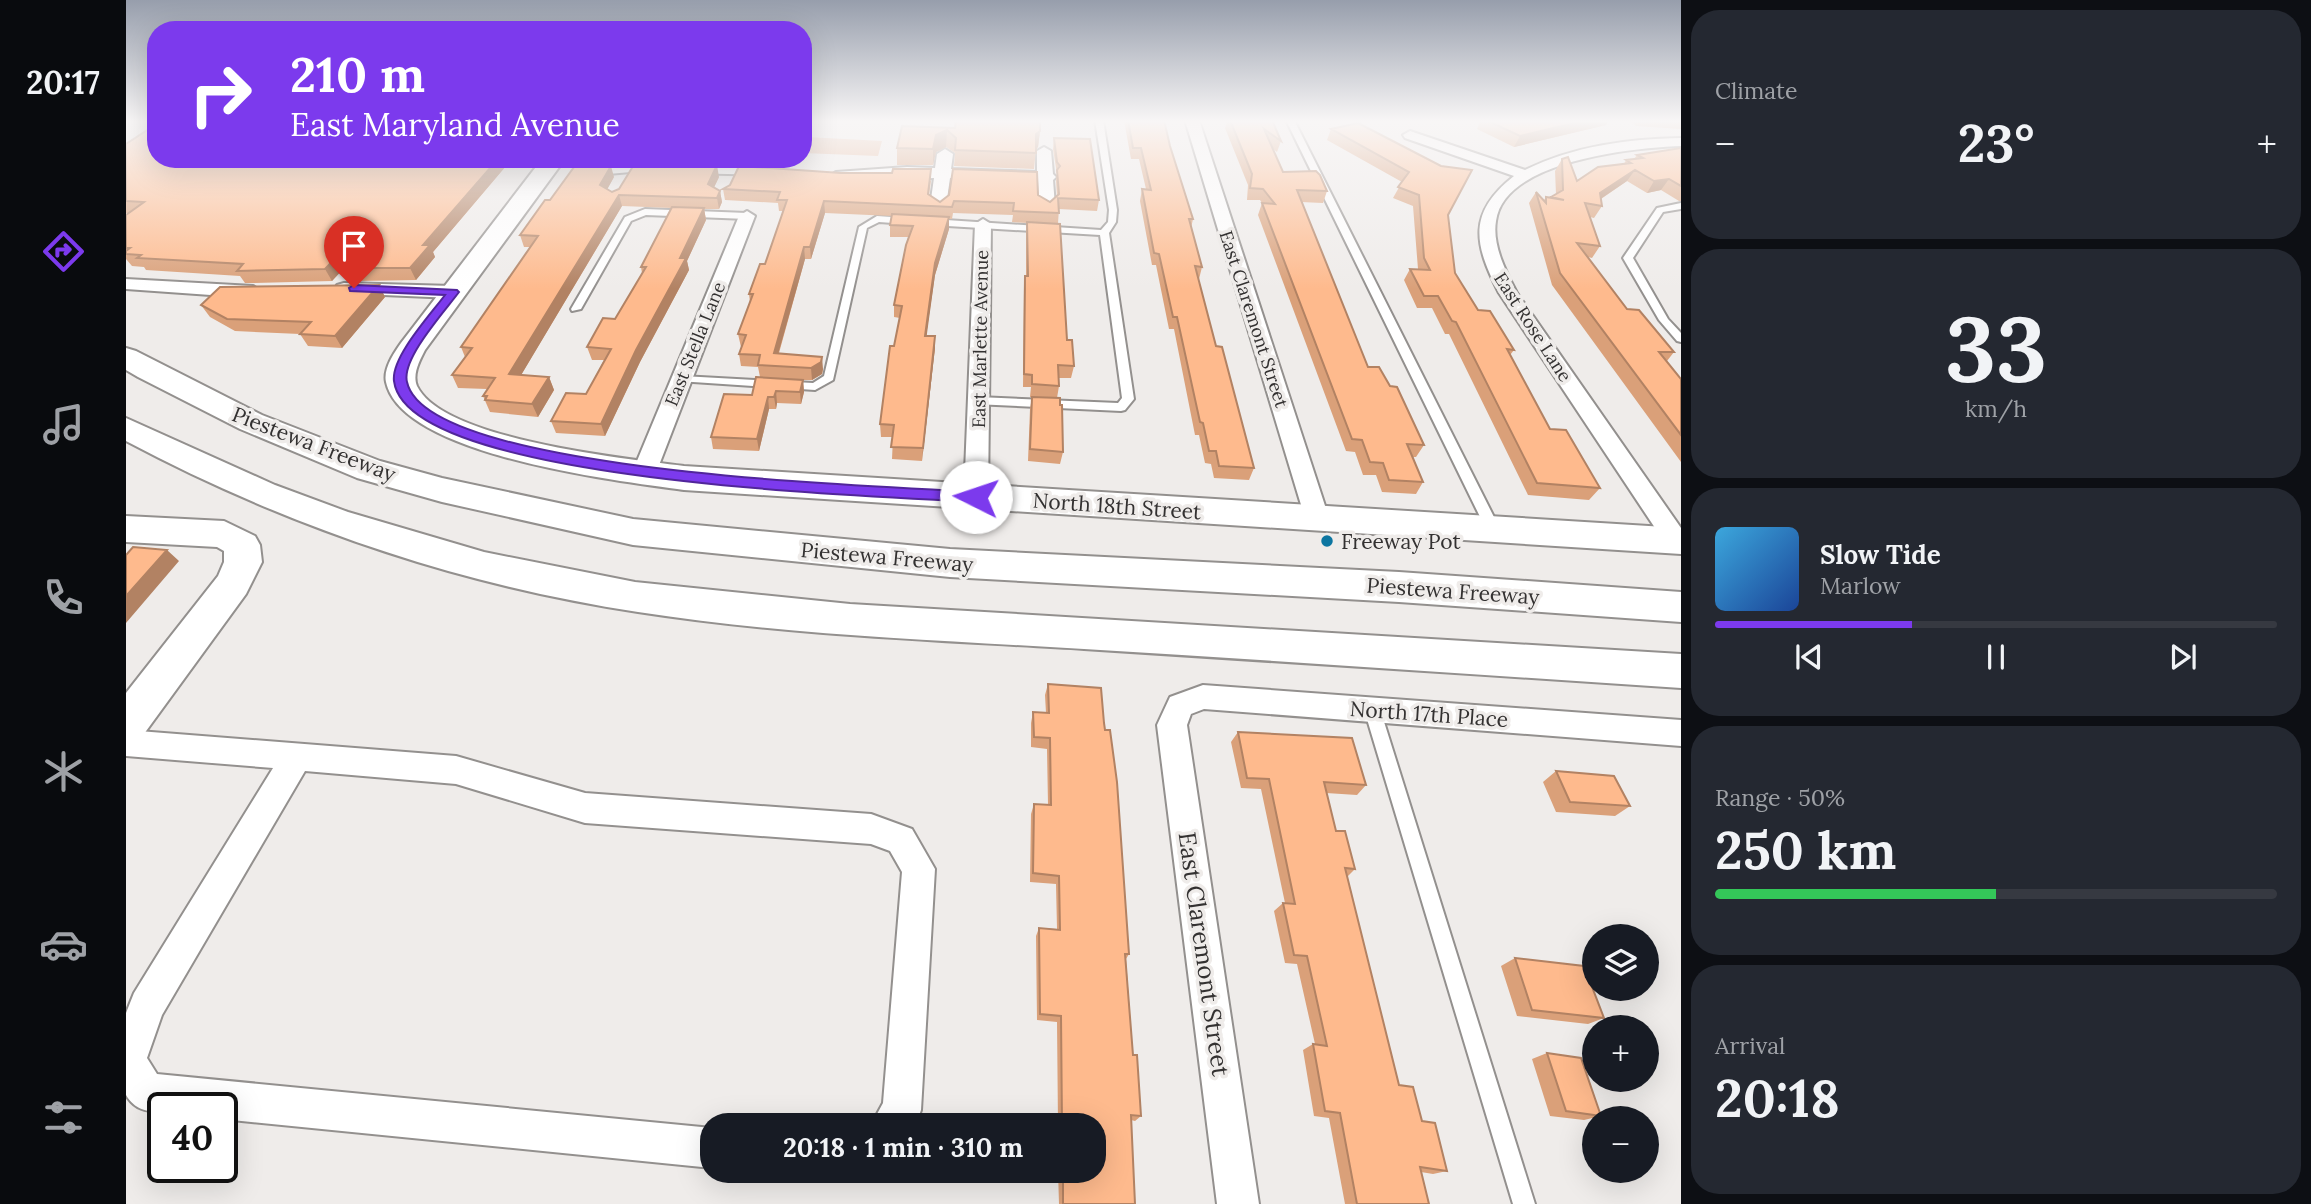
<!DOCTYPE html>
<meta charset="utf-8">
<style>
body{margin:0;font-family:Lora,serif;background:#242831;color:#f1f3f6;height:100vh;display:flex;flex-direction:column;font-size:26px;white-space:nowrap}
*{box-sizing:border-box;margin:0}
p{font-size:23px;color:#9ea1a6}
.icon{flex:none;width:38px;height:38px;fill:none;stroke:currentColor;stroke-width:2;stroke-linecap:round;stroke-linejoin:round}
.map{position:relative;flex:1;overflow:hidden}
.sheet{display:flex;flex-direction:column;gap:10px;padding:10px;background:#0d0f14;width:630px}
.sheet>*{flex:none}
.hud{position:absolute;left:21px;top:21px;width:665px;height:147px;border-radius:28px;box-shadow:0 7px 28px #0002;background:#7c3aed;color:#fff;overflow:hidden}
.buttons{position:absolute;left:1456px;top:924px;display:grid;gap:14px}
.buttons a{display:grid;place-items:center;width:77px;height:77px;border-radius:50%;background:#171b24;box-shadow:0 7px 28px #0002;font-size:35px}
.speed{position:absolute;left:21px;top:1092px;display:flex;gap:14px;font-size:35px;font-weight:700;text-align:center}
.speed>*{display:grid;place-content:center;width:91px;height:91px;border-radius:50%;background:#171b24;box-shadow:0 7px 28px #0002;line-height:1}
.speed .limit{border:4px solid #111;border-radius:10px;background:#fff;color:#111}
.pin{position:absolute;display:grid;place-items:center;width:60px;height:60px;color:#fff;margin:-72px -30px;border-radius:50% 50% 50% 0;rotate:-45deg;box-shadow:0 0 7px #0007}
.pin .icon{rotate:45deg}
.me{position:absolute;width:77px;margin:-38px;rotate:274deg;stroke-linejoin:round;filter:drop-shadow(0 0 5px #0008)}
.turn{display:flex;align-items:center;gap:24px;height:147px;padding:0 28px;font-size:32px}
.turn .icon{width:91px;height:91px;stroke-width:2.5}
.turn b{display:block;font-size:49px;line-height:60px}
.big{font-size:52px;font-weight:700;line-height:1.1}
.sheet .tile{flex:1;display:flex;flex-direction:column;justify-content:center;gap:10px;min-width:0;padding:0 24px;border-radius:28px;background:#242831}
.sheet .dial{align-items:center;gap:0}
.dial b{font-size:91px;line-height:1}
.song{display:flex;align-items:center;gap:21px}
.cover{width:84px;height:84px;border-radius:10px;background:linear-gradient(135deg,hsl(200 70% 55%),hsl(220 70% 35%))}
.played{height:7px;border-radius:4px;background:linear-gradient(90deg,#7c3aed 35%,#363941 35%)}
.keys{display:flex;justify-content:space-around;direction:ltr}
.heat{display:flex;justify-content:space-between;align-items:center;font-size:38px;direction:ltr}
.charge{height:10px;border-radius:5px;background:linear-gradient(90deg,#34c759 50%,#363941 0)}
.trip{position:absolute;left:574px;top:1113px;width:406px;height:70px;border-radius:28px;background:#171b24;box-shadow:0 7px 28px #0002;font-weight:700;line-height:70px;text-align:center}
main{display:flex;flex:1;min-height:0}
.tabs{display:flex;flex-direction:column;width:126px;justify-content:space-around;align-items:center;background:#090b0e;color:#9ea1a6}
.tabs .icon{width:49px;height:49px}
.tabs .selected{color:#7c3aed}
.tabs b{font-size:32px;color:#f1f3f6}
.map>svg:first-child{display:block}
.green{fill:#e4af8d}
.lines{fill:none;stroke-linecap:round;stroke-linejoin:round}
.lane-casing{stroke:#93908e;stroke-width:4}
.street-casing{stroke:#93908e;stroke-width:4}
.secondary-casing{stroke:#93908e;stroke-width:4}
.highway-casing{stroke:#93908e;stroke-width:4}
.lane{fill:#fff;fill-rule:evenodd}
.street{fill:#fff;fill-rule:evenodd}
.secondary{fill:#fff;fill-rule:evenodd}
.highway{fill:#fff;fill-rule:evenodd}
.wall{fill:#daa079}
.shaded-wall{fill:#b28263}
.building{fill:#feba8d;stroke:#b28263;stroke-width:2}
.route{fill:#7c3aed;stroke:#51269a;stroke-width:2}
.poi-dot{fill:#0d76a1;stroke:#efecea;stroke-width:2.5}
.labels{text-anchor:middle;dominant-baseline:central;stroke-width:7;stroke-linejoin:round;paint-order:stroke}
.far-street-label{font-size:18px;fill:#333131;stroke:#efecea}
.street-label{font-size:21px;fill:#333131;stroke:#efecea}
.poi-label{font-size:21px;fill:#333131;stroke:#efecea;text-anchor:start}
.near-street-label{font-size:24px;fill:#333131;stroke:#efecea}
</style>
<main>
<nav class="tabs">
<b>20:17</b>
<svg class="icon selected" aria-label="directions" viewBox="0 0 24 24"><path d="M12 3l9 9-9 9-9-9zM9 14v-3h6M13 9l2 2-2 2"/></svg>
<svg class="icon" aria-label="music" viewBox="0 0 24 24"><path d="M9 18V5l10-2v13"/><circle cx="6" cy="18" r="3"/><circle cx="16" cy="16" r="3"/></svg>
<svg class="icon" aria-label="phone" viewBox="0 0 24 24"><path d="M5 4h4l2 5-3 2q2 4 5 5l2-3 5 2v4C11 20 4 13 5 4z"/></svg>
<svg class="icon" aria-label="climate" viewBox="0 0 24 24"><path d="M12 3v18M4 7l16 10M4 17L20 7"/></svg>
<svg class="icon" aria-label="car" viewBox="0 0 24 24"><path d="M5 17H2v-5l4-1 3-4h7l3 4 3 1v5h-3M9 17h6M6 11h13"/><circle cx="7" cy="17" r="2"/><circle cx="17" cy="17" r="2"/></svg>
<svg class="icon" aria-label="filters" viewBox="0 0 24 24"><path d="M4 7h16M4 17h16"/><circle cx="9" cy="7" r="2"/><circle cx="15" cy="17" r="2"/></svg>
</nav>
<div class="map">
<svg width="1555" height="1204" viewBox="0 0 1555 1204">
<rect width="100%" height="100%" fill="#efecea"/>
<path class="green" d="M681,137L756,141L752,156L677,153Z"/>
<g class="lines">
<defs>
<path id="lane" d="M969,120H977L991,210L990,222L983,233L1008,399L999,410L995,411L848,404V398L852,397L992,403L996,398L974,235L805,225L801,222L805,219L975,230L982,222L983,210Z
M1160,120H1168L1374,529L1372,532H1362L1360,529Z
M1555,203V209L1537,212L1507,258L1542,319L1555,333V342L1551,341L1533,320L1497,258L1531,208Z
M519,209L621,213L625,216L621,219L520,215L505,221L455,309L446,311L445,309L499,217Z
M751,216L781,218L785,221L781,224L753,222L741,228L707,380L689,390L552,381L550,379L556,376L687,383L698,376L733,227Z
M1246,702L1251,704L1254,709L1409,1204H1387L1238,709L1241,704Z"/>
<path id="street" d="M1059,120H1073L1203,518L1200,524L1191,527L1182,524L1179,518Z
M1284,131L1399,170C1448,146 1501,139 1555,138V146C1508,148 1378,160 1370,221C1366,245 1380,272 1391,293L1555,528V548L1541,546L1373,293C1348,244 1341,213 1388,176L1279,138L1277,135Z
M918,147L925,151L927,174L930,177L927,180L929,206L921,211L913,206L912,181L824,178L820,206L812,211L804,206L808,178L710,182L702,177L710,172L781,167L809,168L811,154L819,149L827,154L825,169L911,172V151Z
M459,160L482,165L505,162L648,165L656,170L648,175L505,172L482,174L454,168L451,165L454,162Z
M621,211L629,216L530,473L526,479L518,481L510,479L506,473L613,216Z
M857,219L865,224L862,497L858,503L850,505L842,503L838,497L849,224Z
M0,279L127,286L136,292L127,298L0,289Z
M218,283L327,286L336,292L327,298L211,293L209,289L211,285Z
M1077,685L1555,720V746L1078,709L1065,714L1061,725L1133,1204H1091L1031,725L1044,697Z
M0,730L330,756L459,793L745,814L786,829L809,869L795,1110L790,1124L745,1125L757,1103L776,872L764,851L745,844L459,823L330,784L179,771L36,1015L21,1058L31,1074L586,1128V1168L96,1119V1108H37V1113C20,1111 9,1110 0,1095V1013L8,993L147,768L0,756Z"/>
<path id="secondary" d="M416,159H439L299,350C294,360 286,374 291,386C317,440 501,459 558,466L1555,528V554L558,490C494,481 276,456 260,382C257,369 268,353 275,343Z
M0,516L98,521L129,536L134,545L136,562L120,594L15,738L0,744V693L92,576L98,562V551L91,547L0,542Z"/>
<path id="highway" d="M0,348L10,351L136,415L254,461L316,478L507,519L824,549L1273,572L1555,592V622L1273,602L824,577L507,545L316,502L231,478L114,429L12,377L0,370Z
M0,418L149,485L222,512L358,552L509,582L724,604L1555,654V688C1356,675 1157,661 958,649C809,640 660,635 512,612C333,585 160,526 0,441Z"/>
</defs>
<use href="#lane" class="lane-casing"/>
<use href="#street" class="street-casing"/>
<use href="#secondary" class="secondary-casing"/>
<use href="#highway" class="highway-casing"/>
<use href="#lane" class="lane"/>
<use href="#street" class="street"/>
<use href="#secondary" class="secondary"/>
<use href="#highway" class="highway"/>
</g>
<path class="wall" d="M998,120H1038L1044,146L1067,219L1065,228L1076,267L1073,279H1072L1090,346L1128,468L1123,480L1088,478L1085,464L1079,463L1073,435H1069L1048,329H1043L1030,265H1026L1014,201L1016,189H1020L1013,159H1005Z
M1102,120H1146L1155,141L1151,152L1146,148L1157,172L1201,191L1197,203L1175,202L1242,367L1298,445L1290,457H1287L1297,482L1290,494L1256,492L1250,475H1237L1229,452L1220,451L1132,215L1136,203L1134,200H1121L1122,185L1099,128Z
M1355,120H1483L1480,125L1388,147L1351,129Z
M1504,120H1555V129L1510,126Z
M776,126L914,131L912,147L910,149L908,169L828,166L829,153L820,147L810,152L807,165H771V148Z
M1205,129L1315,166L1329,273L1352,310L1388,350L1384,355L1424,429L1474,488L1463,500L1402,495L1323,334H1319L1306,308H1291L1278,280L1284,269H1292L1287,206L1267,198L1276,182L1201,140Z
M928,138L973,200L971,211L933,209L932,223L941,340L948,366L945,378H933V386L931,398L904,397L905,387H897L898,287L899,276H900V233L901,223L886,222L887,215L827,213L826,219H823V229L809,275L800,336L809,348L796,461L766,459L767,437H755L754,424L774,318L768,317V305L782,237H764V225L766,216L699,213L685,259H679L653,353L697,369L696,374L686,380H677L678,392L675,404L651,403L650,409H643L633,451L587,449L585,437L626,395L634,377L632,367L615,366L613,354L616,347H615L612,334L624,302L623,294L639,264L657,211H653L652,203L599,200L597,189L805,181L803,195L814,202L912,195L924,202L931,196L930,181L931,174L927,149Z
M0,144L30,159H386L307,252L309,257L290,280L234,281L227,268L240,253L239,252L231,254L206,281L128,283H119L114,276L20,270L18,267L6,266L0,259V215L2,213H0Z
M1555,148V201H1553L1535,190L1521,193L1501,181L1475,199L1476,206L1468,218L1464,217L1474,246L1466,258L1462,257L1501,309L1548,352L1541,361L1555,379V462L1426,285L1403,203L1410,192L1418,200L1420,197H1425L1430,194L1429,171L1436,159L1451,181L1498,164L1500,160L1508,159L1511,155Z
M466,159H498L494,162Z
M519,159H602L600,161L519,160Z
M620,159H660L658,165L621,163Z
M488,177L481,189L486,192L593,177L588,187L594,191L596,202L593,209H578L580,220L561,261L563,270L514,362L479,436L430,433L425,421L460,394L478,360H466L461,347L489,319L516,273L515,267L546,208L496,206L395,375L423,377L428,390L412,417L364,412L357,396L361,389L332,388L326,375L339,357L335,347L404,247H398L394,235L424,200Z
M253,285L259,297L216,348L182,346L174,334L109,331L84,317L75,305Z
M906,397L937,452L934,464L902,461L904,409Z
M922,684L978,723L1003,954L1000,959L1007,1055L1015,1116L1009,1121L1005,1120L1009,1204H933L932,1171H968V1125H932L931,1022L911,1020L910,936L913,928L931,929L930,884L904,882L905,814L908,804L922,805L921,749L905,747V723L907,712L920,713L919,695Z
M1112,732L1240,785L1231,795L1200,793L1210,831L1229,869L1221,877L1273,1085L1296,1121L1321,1171L1307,1174L1295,1172L1303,1204H1219L1203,1118L1188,1116L1177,1050L1187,1044H1189L1171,964L1159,963L1148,911L1157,903H1159L1135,789L1115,788L1105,742Z
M1430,771L1504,806L1489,816L1430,812L1417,782Z
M1389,958L1478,1018L1462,1024L1391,1016L1375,966Z
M1421,1053L1475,1116L1458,1120L1424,1116L1406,1059Z"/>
<path class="shaded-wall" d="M1461,120H1483L1480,125L1388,147L1394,136Z
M821,130L820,147L810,152L807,165V149L810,135Z
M914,131L912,147L908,151L910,134Z
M372,159H386L307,252L309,257L290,280L284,268L297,245Z
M591,165L593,177L584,196L582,184Z
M485,166L488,177L477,197L474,185Z
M1509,170L1501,181L1467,204L1474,193Z
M1543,179L1535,190L1521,193L1528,181Z
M594,191L596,202L593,209L591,198Z
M493,195L496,206L388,387L383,374Z
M698,201L699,213L685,259L684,247Z
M578,208L580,220L561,261L563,270L514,362L479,436L475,424Z
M823,217V229L809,275L799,348V336L809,263Z
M232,240L239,252L231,254L206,281L199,269L225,242Z
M678,247L679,259L649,365L648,353Z
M253,285L259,297L216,348L209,336Z
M809,336V348L796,461L797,448Z
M696,357L697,369L696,374L686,380L685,368Z
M423,377L428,390L412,417L406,404Z
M677,380L678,392L675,404L674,392Z
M650,391L651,403L650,409L648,397Z
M642,397L643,409L633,451L631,439Z
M41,550L53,561L0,623V596Z"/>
<path class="building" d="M830,120H914V131L910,134V153L829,150L830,138L821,130L810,135L807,149L771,148L776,126L829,128Z
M1002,120H1038L1044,146L1067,219H1063L1076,267L1069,266L1090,346L1096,347L1128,468L1093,466L1090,451H1083L1077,423L1074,422L1051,317H1047L1033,254L1028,253L1016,189L1025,190L1015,148H1007Z
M1104,120H1146L1155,141L1138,129L1157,172L1190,171L1194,175L1201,191L1171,190L1242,367H1253L1264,386L1271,387L1298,445L1281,444L1297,482L1263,480L1257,463L1244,462L1236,440L1226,439L1136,203L1149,204L1137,189L1124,188L1126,174Z
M1360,120H1461L1394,136Z
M1232,123L1315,166L1346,170L1322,215L1329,273L1352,310L1364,311L1388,350L1381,349L1424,429L1440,430L1474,488L1411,483L1330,322L1326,321L1312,296H1298L1284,269L1304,270L1298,258L1293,195L1272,187L1283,172L1205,129Z
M26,127H30V159H372L297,245H304L284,268H227L244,247L232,240L225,242L199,269L111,271L117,264L11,258L15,255L0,254V251L4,248H0V215L18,202L0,201V144Z
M928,138L964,139L973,200L932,198L933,213L887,211L888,203L828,201L826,207L698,201L684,247H678L648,353L696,357L695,362L685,368L632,365L634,355L613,354L620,335L612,334L627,294H623L634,264H639L661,200H651L654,192L597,189L604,185L613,166L715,173H766L767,169H805L802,194L814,202L823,195L827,169L911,172L912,195L924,202L933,194L931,170L934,166L931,162Z
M1555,148V186L1543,179L1528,181L1509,170L1474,193L1476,206L1459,203L1474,246L1451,243L1501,309L1513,310L1548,352H1533L1555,379V435L1434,273L1410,192L1420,203V197L1438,200L1425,197L1437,190L1436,159L1442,157L1451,181L1472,167L1505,163L1500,160L1517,158L1511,155Z
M454,161L485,166L474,185L486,192L493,189L509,163L591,165L582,184L594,191L591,198L493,195L383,374L423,377L406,404L359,400L361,396H357L369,378L326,375L346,348L335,347L412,236L394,235L419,200H424L451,163Z
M546,207L578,208L554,258H560L510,350L475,424L425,421L440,393L460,394L485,349L461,347L477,318L489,319L520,267H515Z
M766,214L823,217L809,263L799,336H809L797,448L765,447L768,425L754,424L764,346H768L776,306L768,305L780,245L787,226L764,225Z
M901,222L934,224L941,340H946L948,366L932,365L933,386L906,384V375L898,374L899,276H902Z
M253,285L209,336L174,334L185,322L101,319L75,305L94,287Z
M630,377L677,380L674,392L650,391L648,397H642L631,439L585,437L598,394L626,395Z
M906,397L934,398V405H936L937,452L904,449Z
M7,547L41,550L0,596V555Z
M922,684L975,688L978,723L979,730H984L991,782L1003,954H999L1007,1055H1011L1015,1116L1005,1115L1009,1204H937V1171H968V1125H936L935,1016L914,1014L913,928L934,930L933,876L907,873L908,804L925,805L924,738L908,737L907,712L923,713Z
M1112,732L1226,738L1240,785L1198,782L1210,831H1219L1229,869L1219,868L1273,1085L1287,1087L1296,1121L1309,1123L1321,1171L1294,1167L1303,1204H1231L1214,1113L1199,1111L1187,1044L1201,1046L1181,956L1168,955L1157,903L1169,904L1143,779L1121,778Z
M1430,771L1488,776L1504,806L1444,802Z
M1389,958L1458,966L1478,1018L1406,1010Z
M1421,1053L1455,1058L1475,1116L1440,1111Z"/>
<linearGradient id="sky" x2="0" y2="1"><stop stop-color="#979eac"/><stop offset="0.42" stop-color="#f8f6f6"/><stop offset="1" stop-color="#f8f6f6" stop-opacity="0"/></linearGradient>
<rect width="1555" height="289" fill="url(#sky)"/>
<path class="route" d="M228,285L331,290L333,292C319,311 275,359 281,382C301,474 764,486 850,492L858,497L850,502C762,496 281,484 268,381C265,357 305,314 319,295L224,291L223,288Z"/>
<circle class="poi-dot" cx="1201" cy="541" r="7"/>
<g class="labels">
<g class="far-street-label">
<text transform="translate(1128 319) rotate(72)">East Claremont Street</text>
<text transform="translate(1407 327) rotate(57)">East Rose Lane</text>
<text transform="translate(854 339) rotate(-89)">East Marlette Avenue</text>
<text transform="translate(569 344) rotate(-68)">East Stella Lane</text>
</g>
<g class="street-label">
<text transform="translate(188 444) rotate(21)">Piestewa Freeway</text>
<text transform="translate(991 506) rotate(4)">North 18th Street</text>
<text transform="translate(761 557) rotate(5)">Piestewa Freeway</text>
<text transform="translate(1327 591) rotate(4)">Piestewa Freeway</text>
<text transform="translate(1303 714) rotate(4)">North 17th Place</text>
</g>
<g class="poi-label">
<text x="1215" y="541">Freeway Pot</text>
</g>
<g class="near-street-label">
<text transform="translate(1078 954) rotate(82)">East Claremont Street</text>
</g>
</g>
</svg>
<div class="buttons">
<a><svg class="icon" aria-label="layers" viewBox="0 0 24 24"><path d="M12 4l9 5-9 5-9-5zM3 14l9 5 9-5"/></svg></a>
<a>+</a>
<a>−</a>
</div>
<div class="speed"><div class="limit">40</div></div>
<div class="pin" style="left:228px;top:288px;background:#d93025"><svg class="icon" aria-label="arrive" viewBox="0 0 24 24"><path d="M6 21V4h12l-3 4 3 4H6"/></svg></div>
<svg class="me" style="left:850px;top:497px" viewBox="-20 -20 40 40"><circle r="19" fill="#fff"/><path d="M0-13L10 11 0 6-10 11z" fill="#7c3aed"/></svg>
<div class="trip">20:18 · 1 min · 310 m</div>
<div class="hud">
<div class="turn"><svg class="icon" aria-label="right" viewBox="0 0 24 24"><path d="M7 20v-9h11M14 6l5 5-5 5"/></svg><div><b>210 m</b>East Maryland Avenue</div></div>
</div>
</div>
<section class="sheet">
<div class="tile"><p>Climate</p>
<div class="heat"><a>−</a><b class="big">23°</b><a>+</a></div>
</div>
<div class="tile dial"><b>33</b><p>km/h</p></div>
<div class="tile">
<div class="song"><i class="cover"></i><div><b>Slow Tide</b><p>Marlow</p></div></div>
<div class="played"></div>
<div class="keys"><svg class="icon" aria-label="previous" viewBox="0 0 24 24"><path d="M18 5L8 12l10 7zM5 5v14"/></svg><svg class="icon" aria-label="pause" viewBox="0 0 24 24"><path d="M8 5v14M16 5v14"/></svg><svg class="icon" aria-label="next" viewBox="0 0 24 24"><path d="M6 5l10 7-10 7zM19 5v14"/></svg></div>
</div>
<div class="tile"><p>Range · 50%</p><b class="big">250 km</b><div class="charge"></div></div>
<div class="tile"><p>Arrival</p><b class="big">20:18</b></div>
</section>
</main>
